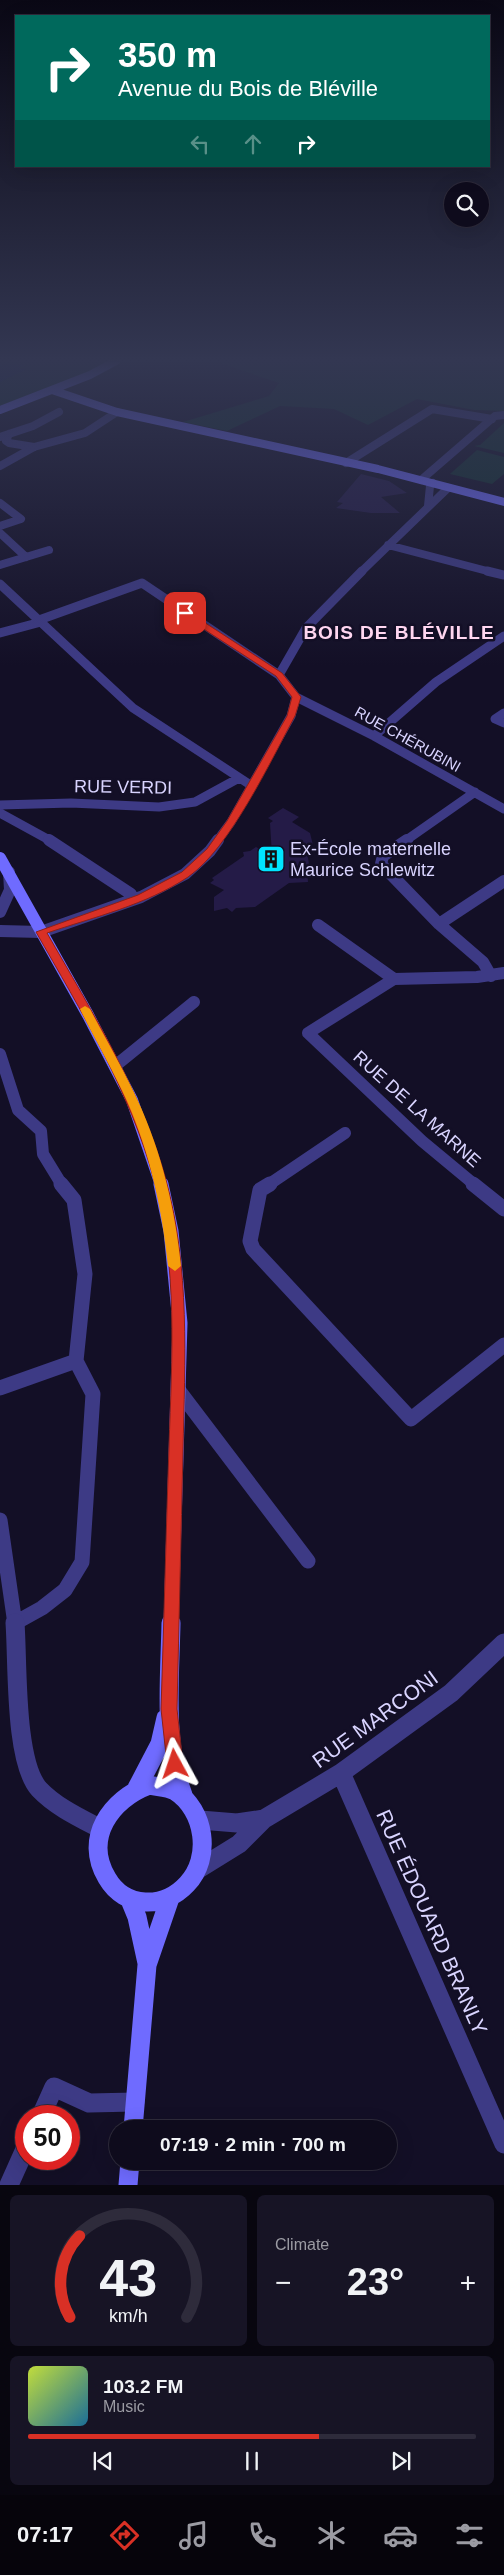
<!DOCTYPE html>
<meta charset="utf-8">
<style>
body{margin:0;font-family:Helvetica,sans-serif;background:#171425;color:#f1f3f6;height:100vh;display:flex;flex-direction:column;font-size:19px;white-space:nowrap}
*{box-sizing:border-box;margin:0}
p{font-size:16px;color:#9b9ba3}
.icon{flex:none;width:28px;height:28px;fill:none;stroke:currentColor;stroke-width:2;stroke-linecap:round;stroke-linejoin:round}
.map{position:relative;height:2185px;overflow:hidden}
.drawer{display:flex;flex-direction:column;gap:10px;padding:10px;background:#08060f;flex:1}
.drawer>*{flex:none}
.hud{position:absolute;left:15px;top:15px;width:475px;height:152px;border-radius:0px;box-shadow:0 5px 20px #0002,0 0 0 1px #2e2b3b;background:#00695c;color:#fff;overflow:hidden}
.tools{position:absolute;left:444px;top:182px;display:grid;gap:10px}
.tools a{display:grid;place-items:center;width:45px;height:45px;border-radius:50%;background:#0e0b1c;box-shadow:0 5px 20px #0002,0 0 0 1px #2e2b3b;font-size:25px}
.speed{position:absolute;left:15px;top:2105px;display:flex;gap:10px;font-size:25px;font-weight:700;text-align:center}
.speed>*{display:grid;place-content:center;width:65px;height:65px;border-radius:50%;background:#0e0b1c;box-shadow:0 5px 20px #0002,0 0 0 1px #2e2b3b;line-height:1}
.speed .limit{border:8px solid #d22;background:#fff;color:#111}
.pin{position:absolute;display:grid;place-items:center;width:42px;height:42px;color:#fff;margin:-21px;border-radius:10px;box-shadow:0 2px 8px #0006}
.me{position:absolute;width:55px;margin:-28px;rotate:355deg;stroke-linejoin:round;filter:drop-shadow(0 0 4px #0008)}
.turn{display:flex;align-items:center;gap:18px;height:105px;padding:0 20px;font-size:22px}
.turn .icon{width:65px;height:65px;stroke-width:2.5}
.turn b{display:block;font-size:35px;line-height:42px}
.lanes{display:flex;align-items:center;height:48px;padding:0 20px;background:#0003;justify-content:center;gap:25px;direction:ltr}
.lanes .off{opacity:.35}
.big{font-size:38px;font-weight:600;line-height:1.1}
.drawer .tile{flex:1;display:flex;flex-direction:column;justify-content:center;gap:8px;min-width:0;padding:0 18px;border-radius:8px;background:#171425}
.drawer .dial{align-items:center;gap:0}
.dial svg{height:130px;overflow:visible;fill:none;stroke:#2e2b3b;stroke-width:7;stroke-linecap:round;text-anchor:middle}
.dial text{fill:#f1f3f6;stroke:none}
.song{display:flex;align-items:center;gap:15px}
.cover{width:60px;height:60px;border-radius:8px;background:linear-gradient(135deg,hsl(70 70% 55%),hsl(200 70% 35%))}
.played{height:5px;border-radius:2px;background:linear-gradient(90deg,#d93025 65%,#2e2b3b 65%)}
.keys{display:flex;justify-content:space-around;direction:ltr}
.heat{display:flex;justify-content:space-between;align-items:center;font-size:28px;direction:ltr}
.drawer .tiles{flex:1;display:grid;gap:10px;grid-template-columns:1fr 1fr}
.tile:last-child{grid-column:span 2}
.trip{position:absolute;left:109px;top:2120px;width:288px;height:50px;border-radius:25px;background:#0e0b1c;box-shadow:0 5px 20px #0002,0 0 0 1px #2e2b3b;font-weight:600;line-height:50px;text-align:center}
.tabs{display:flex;height:80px;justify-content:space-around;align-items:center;background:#06040b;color:#9b9ba3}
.tabs .icon{width:35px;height:35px}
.tabs .on{color:#d93025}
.tabs b{font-size:22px;color:#f1f3f6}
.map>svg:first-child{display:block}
.green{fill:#12302f}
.water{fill:#0c2248}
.building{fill:#241b47}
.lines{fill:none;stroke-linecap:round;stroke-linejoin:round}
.street-far4{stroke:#3d3a85;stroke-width:8}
.street-far3{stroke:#3d3a85;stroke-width:9}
.street-far2{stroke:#3d3a85;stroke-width:12}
.street-far1{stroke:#3d3a85;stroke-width:15}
.street{stroke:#3d3a85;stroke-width:19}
.secondary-far3{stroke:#6f6bff;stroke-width:8}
.secondary-far2{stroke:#6f6bff;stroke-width:12}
.secondary-far1{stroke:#6f6bff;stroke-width:15}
.secondary{stroke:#6f6bff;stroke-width:19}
.route{fill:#d93025;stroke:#8d1f18}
.slow{fill:#f59e0b}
.labels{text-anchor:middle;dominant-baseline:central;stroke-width:5;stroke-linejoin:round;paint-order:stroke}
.far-street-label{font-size:15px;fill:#d9d4ff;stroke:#130f26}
.street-label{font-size:18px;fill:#d9d4ff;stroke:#130f26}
.poi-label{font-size:18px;fill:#d9d4ff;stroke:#130f26;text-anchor:start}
.far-district-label{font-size:19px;font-weight:bold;letter-spacing:1px;fill:#ffd6f0;stroke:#130f26}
.near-street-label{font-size:21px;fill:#d9d4ff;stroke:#130f26}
</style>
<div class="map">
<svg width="504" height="2185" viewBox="0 0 504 2185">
<rect width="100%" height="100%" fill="#130f26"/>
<path class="green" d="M0,361H106L100,368L0,406Z
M215,361H504V411L474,410L417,399L368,425L334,409L280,406L227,431L183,422L269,396L279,383Z
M504,423V453L474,446L480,445Z
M477,450L504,457V474L492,484L450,474Z"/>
<path class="water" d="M0,361L25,365L20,366L21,369H27L0,382Z"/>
<path class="building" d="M361,474L389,481L407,493L381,497L400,513H371L336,508L343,503L337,502Z
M283,808L299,817L292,822L310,833L313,845L306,846L310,870H307L308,882L289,883L255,907L236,908L232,912L227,908L214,911V897L224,890L210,883L214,880L212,878L244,856L243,852L250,851L256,847L272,856L270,823L273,821L268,818Z"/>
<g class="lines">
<path class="street-far4" d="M9,434L6,441L9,443L34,447
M0,437L33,426L59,412
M346,463L432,409L492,419
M0,466L34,447L85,433L117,412
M421,480L495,416L504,415
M0,503L21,519L0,526
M428,506L430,486L433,483
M0,533L26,557
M388,545L491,572
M0,565L49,550
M361,572L448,488"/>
<path class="street-far3" d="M487,571L504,575
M0,584L133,708L252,786
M39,620L142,583L279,675L296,697L374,736L504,809
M0,633L41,622
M279,675L306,628L362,571
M504,713L495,719L504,723
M374,736L436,682L504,636
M0,805L71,803L159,807L195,802L239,778
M0,813L51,841
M217,841L231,822L291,716L296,697
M405,841L475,792"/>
<path class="street-far2" d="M49,840L131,894
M407,840L383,856L381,864L439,924L483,962L491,976
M0,912L10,890L9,872
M439,924L504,881
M318,925L394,979
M0,931L41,932L141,897L185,874L210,851L218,840
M0,1054L18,1110L41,1131L43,1154L62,1185
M115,1066L194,1002
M268,1185L345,1133
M475,1185L422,1141L308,1033L394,979L477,977L504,973"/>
<path class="street-far1" d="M270,1184L260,1190L250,1241L253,1249L411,1419L504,1345
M473,1184L504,1209
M0,1388L76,1361
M179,1391L308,1561
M0,1520L15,1624
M15,1623L42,1608L65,1590L82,1562L93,1394L76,1361L85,1274L74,1200L61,1184"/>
<path class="street" d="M15,1623C18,1662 14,1761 39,1789C56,1807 80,1818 101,1829
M341,1773L504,2144
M200,1820L237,1823L264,1819
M197,1870L239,1844L264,1819L341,1773L451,1693L504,1643
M41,2116L54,2087L89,2103L135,2102
M9,2185L26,2147"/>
<path class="secondary-far3" d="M52,390L117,412L378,469L504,502
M0,410L90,375L116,361"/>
<path class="secondary-far2" d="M0,858L88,1015L132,1100L161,1185"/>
<path class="secondary-far1" d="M161,1184L171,1231L180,1323L171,1624"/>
<path class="secondary" d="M171,1623C170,1679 163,1741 183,1795
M149,1785C157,1787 168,1787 175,1791C205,1810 212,1858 187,1884C164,1909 125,1909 107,1878C83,1838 111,1799 149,1785Z
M137,1788L160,1744L166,1718
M130,1900L137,1917L147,1963
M133,2129L147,1965L170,1898
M128,2185L130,2161"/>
</g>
<linearGradient id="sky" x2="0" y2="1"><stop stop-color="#0a0815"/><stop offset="0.54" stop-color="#333752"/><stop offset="1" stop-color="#333752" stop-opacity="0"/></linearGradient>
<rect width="504" height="666" fill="url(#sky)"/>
<path class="route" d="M182,611H187L282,673L301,697L295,716C270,762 230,848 188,877C146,905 94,917 47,933C92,1012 142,1092 166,1180C190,1268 185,1360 183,1450C181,1536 179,1622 177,1709L183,1764L181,1770L175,1772L169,1770L167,1764L161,1709C164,1621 166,1533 169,1446C172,1357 178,1266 154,1180C130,1091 81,1011 36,932L138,895L182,872L207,849L227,821L287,716L292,697L276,676L182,615Z"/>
<path class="slow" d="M85,1006L90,1009C106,1040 124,1070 138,1101C162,1153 175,1209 181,1266L175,1271L168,1266C162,1209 150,1153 127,1101C113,1070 95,1040 80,1009Z"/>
<defs>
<symbol id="building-square" viewBox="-11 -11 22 22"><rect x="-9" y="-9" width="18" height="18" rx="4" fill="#00e5ff" stroke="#130f26"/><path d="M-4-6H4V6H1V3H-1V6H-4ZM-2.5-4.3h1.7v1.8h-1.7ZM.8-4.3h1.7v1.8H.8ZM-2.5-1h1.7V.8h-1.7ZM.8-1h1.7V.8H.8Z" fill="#111"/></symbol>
</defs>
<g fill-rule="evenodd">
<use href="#building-square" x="255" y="843" width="32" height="32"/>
</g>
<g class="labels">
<g class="far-street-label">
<text transform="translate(408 739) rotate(29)">RUE CHÉRUBINI</text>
</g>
<g class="street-label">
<text transform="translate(123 787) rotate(1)">RUE VERDI</text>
<text transform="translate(417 1109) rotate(42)">RUE DE LA MARNE</text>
</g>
<g class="poi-label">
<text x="290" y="849">Ex-École maternelle<tspan x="290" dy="21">Maurice Schlewitz</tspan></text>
</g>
<g class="far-district-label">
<text x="399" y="632">BOIS DE BLÉVILLE</text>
</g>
<g class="near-street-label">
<text transform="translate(375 1719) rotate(-36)">RUE MARCONI</text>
<text transform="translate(432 1922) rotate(66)">RUE ÉDOUARD BRANLY</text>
</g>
</g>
</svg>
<div class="tools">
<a><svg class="icon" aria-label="search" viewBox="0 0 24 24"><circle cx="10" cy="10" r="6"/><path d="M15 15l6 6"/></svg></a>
</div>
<div class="speed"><div class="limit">50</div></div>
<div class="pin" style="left:185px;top:613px;background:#d93025"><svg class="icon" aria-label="arrive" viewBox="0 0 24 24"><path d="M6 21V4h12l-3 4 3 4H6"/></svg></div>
<svg class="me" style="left:175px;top:1764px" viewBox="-20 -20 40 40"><path d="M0-17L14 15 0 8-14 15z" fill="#d93025" stroke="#fff" stroke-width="4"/></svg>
<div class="trip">07:19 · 2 min · 700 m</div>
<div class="hud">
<div class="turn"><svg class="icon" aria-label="right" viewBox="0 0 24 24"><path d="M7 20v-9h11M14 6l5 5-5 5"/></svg><div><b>350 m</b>Avenue du Bois de Bléville</div></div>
<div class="lanes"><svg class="icon off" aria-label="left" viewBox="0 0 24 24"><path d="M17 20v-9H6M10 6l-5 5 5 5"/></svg><svg class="icon off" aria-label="ahead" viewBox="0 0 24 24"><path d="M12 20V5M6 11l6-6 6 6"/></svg><svg class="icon" aria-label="right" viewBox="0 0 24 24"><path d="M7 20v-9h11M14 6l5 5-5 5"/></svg></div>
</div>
</div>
<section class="drawer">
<div class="tiles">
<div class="tile dial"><svg viewBox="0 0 100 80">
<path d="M14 69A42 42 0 1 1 86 69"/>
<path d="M14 69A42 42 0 0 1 20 19" stroke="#d93025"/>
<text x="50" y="56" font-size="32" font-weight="700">43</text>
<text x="50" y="72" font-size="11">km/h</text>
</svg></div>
<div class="tile"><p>Climate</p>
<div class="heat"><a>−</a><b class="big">23°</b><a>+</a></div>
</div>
<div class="tile">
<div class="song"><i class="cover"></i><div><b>103.2 FM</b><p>Music</p></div></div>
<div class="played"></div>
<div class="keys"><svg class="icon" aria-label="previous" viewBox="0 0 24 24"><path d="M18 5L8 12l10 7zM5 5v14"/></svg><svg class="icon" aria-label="pause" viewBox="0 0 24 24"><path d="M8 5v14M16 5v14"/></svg><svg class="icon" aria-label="next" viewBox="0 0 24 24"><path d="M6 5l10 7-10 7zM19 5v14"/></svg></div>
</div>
</div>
</section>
<nav class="tabs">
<b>07:17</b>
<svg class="icon on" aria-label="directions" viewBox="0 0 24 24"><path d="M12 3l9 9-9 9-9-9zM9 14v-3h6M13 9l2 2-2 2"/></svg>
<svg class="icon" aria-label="music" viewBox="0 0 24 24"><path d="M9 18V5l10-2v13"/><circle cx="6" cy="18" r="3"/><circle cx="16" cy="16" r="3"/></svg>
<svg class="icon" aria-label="phone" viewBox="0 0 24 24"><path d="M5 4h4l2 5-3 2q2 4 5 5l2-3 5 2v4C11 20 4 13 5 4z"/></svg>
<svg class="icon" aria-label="climate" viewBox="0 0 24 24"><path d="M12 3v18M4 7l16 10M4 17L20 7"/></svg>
<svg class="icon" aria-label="car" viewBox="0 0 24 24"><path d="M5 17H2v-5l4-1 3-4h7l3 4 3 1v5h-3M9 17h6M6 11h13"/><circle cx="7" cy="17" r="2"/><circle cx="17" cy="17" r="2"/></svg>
<svg class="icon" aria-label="filters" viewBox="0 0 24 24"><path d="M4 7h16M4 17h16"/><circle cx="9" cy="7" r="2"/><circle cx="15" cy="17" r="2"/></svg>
</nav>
